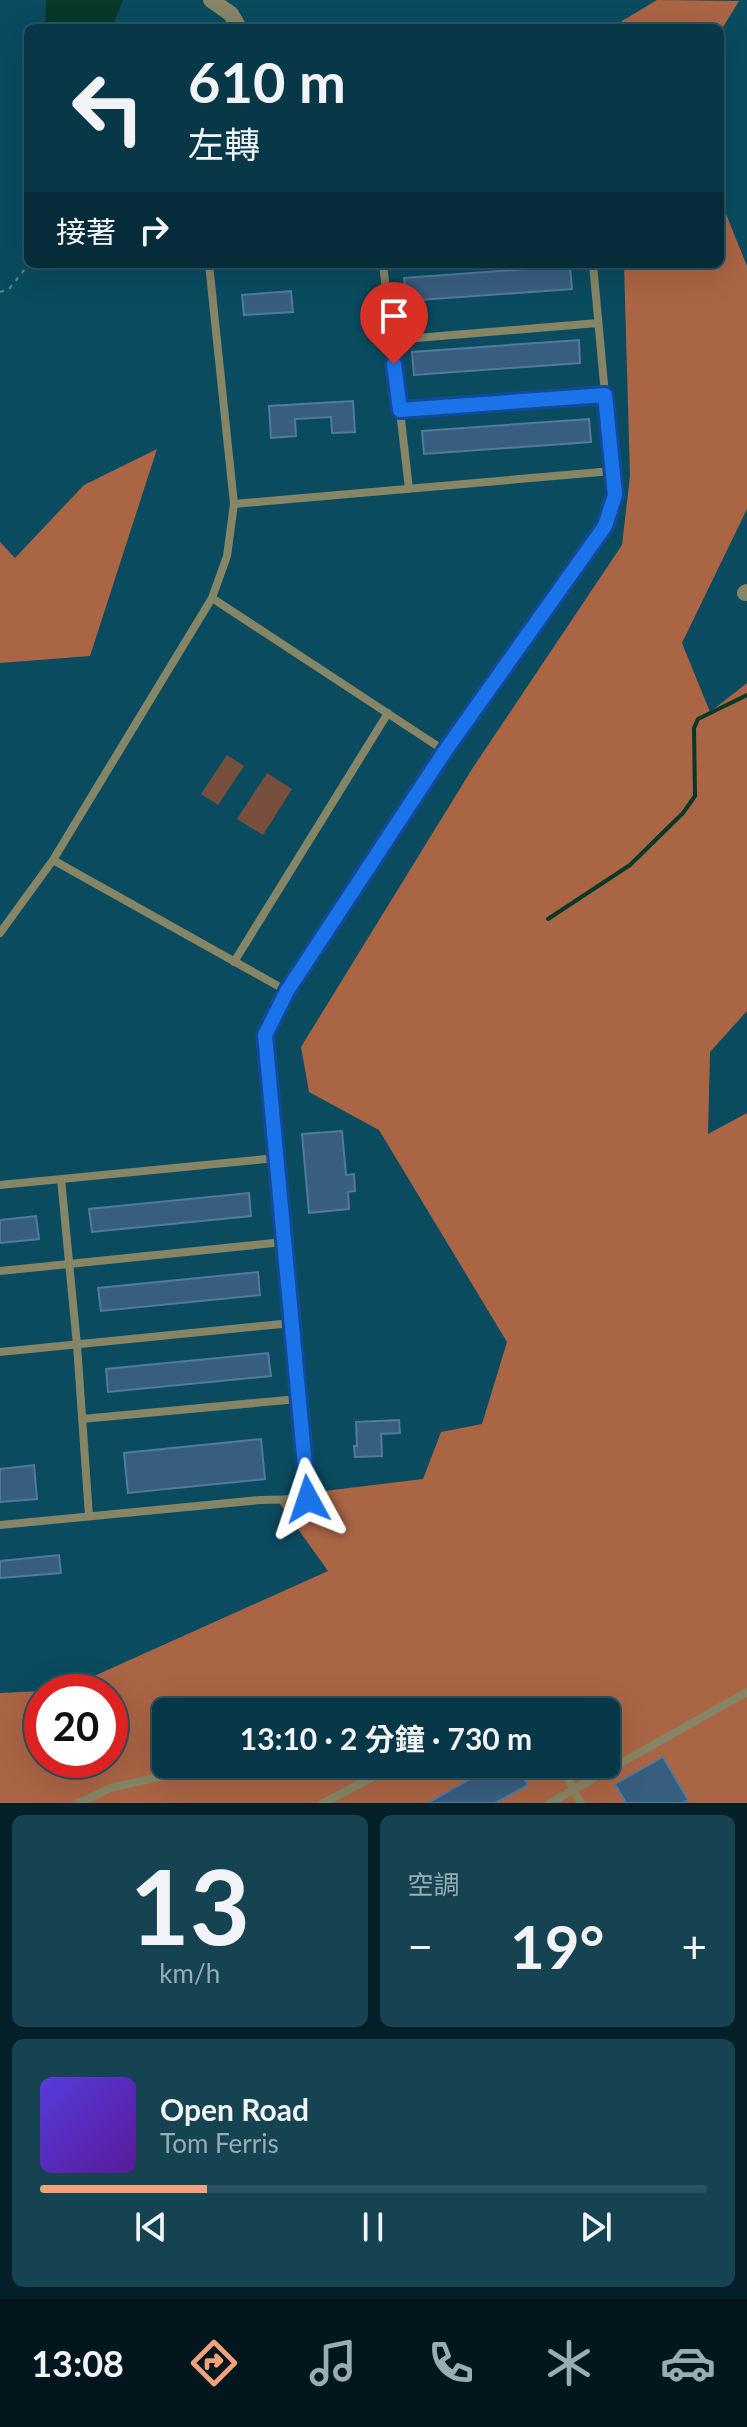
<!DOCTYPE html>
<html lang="zh-TW">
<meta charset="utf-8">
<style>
body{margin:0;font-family:Lato,"Noto Sans TC",sans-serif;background:#164352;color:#f1f3f6;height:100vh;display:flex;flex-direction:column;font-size:30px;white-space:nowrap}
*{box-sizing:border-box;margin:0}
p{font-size:26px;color:#98acb4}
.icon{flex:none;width:44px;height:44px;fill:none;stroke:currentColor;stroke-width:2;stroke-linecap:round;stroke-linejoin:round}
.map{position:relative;height:1803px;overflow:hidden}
.side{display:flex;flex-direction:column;gap:12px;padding:12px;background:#041f28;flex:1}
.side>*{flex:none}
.guide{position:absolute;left:24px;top:24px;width:700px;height:244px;border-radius:12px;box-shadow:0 8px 32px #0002,0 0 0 2px #295260;background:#083848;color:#f1f3f6;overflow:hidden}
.speed{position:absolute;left:24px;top:1674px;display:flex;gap:16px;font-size:40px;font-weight:700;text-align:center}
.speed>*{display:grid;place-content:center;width:104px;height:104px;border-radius:50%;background:#083848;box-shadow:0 8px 32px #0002,0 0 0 2px #295260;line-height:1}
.speed .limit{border:12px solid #d22;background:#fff;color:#111}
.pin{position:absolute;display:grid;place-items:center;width:68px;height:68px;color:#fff;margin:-82px -34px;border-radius:50% 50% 50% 0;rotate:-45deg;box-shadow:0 0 8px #0007}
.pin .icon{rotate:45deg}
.me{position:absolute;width:88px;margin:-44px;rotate:355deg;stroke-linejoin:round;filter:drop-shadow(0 0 6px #0008)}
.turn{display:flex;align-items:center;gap:28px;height:168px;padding:0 32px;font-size:36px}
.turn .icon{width:104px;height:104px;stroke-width:2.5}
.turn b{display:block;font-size:56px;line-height:68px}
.then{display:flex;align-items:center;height:76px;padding:0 32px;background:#0003;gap:16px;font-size:30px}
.big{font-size:60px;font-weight:700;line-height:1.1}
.side .tile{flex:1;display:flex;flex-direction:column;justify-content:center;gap:12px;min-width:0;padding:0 28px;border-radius:12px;background:#164352}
.side .dial{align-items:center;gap:0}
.dial b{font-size:104px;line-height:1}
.song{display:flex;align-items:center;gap:24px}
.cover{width:96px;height:96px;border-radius:12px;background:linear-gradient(135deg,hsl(250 70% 55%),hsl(270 70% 35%))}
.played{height:8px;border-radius:4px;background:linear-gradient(90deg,#f1a17c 25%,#295260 25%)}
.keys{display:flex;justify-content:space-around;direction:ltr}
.heat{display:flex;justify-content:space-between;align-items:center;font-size:44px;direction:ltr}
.side .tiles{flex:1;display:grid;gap:12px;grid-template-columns:1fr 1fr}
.tile:last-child{grid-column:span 2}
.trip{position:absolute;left:152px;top:1698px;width:468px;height:80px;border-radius:12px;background:#083848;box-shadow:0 8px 32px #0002,0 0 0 2px #295260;font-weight:700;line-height:80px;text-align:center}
.menu{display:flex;height:128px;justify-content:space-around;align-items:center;background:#03161d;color:#98acb4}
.menu .icon{width:56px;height:56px}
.menu .active{color:#f1a17c}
.menu b{font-size:36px;color:#f1f3f6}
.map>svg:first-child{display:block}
.green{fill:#784f3c}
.forest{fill:#aa6545;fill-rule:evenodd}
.water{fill:#063928}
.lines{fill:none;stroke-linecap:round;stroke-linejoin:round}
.stream{stroke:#063928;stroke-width:4}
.building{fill:#385e7f;stroke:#527a9c;stroke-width:2}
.path{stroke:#58899a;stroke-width:2;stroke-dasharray:4 6;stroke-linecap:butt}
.service{stroke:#868565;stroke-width:8}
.minor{stroke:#868565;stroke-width:16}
.route-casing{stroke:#114b97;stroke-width:20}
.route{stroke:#1a73e8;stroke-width:14}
</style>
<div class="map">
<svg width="747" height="1803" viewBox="0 0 747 1803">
<rect width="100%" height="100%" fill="#0a4b60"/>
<path class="green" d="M227,755L244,766L218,805L201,794Z
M267,773L292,789L263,835L237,819Z"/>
<path class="forest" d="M657,0L739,1L720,32V28H620L622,21Z
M720,199L747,266V509L682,643L710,712L747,683V1011L710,1052L708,1134L747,1113V1803H0V1693L63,1690L328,1571L275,1497L423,1479L441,1432L482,1424L507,1342L379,1130L309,1092L301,1047L472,769L622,545L630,476L624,264H720ZM42,1692H110V1760H42ZM166,1712H606V1764H166Z
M157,449L90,656L0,663V542L15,558L84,485Z"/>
<path class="water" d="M46,0H123L112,28H45Z"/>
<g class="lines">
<path class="stream" d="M548,919L630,865L683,813L695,796L694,728L698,719L747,695"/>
</g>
<path class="building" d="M570,266L572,289L406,301L404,278Z
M291,291L293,312L244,315L242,295Z
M579,340L580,363L414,375L412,352Z
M353,401L355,432L332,433L331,417L295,419L296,436L271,438L269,406Z
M589,419L591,442L424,454L422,431Z
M342,1131L346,1175L354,1174L355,1191L348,1192L349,1209L309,1213L302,1134Z
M249,1193L251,1216L92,1232L89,1209Z
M36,1216L39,1239L0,1243V1220Z
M258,1272L260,1295L101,1311L98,1288Z
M268,1353L271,1376L108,1392L106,1369Z
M399,1420L400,1433L381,1434L382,1456L355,1457L354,1446H357L356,1422Z
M261,1439L265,1479L128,1493L124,1453Z
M34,1465L37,1499L0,1502V1469Z
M59,1555L61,1573L0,1578V1561Z
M663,1757L688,1800L682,1803H626L615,1784Z
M496,1764H516L528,1785L495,1803H428Z"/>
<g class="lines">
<path class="path" d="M0,292L9,289L29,264"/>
<path class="service" d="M383,264L409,489
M392,340L598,323
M400,410L605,395
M234,504L612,471L593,264
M212,598L445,751L605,526L615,495L612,471
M53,860L287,991
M0,933L53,860L212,598L227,556L234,504L209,264
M234,962L388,713
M61,1179L77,1345L89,1516
M0,1185L276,1158
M0,1271L284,1242
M0,1352L292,1323
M82,1419L298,1399
M0,1525L260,1500L308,1499L265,1035L287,991L445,751
M560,1764L581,1803
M79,1803L110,1788L217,1764
M323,1803L398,1764
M550,1803L747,1692"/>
<path class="minor" d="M211,0L231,14L239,28
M745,593L747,592"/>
</g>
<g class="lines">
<defs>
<path id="route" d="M308,1499L265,1035L287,991L445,751L605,526L615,495L605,395L400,410L394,364"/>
</defs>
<use href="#route" class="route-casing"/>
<use href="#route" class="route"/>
</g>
</svg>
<div class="speed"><div class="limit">20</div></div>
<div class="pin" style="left:394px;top:364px;background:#d93025"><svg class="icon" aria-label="arrive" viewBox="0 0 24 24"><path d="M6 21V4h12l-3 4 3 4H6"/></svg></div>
<svg class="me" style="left:308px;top:1499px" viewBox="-20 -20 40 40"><path d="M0-17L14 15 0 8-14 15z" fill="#1a73e8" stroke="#fff" stroke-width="4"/></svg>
<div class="trip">13:10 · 2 分鐘 · 730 m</div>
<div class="guide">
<div class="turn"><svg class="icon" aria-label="left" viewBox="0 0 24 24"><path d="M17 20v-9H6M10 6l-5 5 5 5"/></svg><div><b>610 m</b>左轉</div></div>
<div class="then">接著<svg class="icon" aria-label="right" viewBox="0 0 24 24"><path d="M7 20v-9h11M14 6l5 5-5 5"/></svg></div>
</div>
</div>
<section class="side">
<div class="tiles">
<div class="tile dial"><b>13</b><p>km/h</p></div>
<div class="tile"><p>空調</p>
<div class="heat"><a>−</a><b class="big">19°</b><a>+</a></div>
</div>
<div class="tile">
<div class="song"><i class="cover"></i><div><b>Open Road</b><p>Tom Ferris</p></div></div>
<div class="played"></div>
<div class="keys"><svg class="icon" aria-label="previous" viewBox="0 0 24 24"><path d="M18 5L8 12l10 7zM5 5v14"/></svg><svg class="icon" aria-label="pause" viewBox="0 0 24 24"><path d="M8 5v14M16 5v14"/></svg><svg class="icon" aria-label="next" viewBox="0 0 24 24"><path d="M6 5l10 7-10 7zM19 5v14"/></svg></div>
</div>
</div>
</section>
<nav class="menu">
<b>13:08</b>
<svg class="icon active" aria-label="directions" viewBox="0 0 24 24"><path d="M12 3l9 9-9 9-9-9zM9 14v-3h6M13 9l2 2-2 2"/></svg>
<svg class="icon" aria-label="music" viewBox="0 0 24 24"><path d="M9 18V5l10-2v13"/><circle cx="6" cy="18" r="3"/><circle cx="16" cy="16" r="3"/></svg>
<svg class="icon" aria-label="phone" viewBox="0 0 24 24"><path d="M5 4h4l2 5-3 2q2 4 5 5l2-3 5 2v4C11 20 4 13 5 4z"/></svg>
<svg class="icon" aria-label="climate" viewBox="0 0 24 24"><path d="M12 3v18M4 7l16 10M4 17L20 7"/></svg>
<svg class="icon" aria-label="car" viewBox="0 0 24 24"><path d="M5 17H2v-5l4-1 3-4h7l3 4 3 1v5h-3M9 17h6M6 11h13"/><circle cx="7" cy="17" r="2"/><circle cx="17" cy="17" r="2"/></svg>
</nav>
